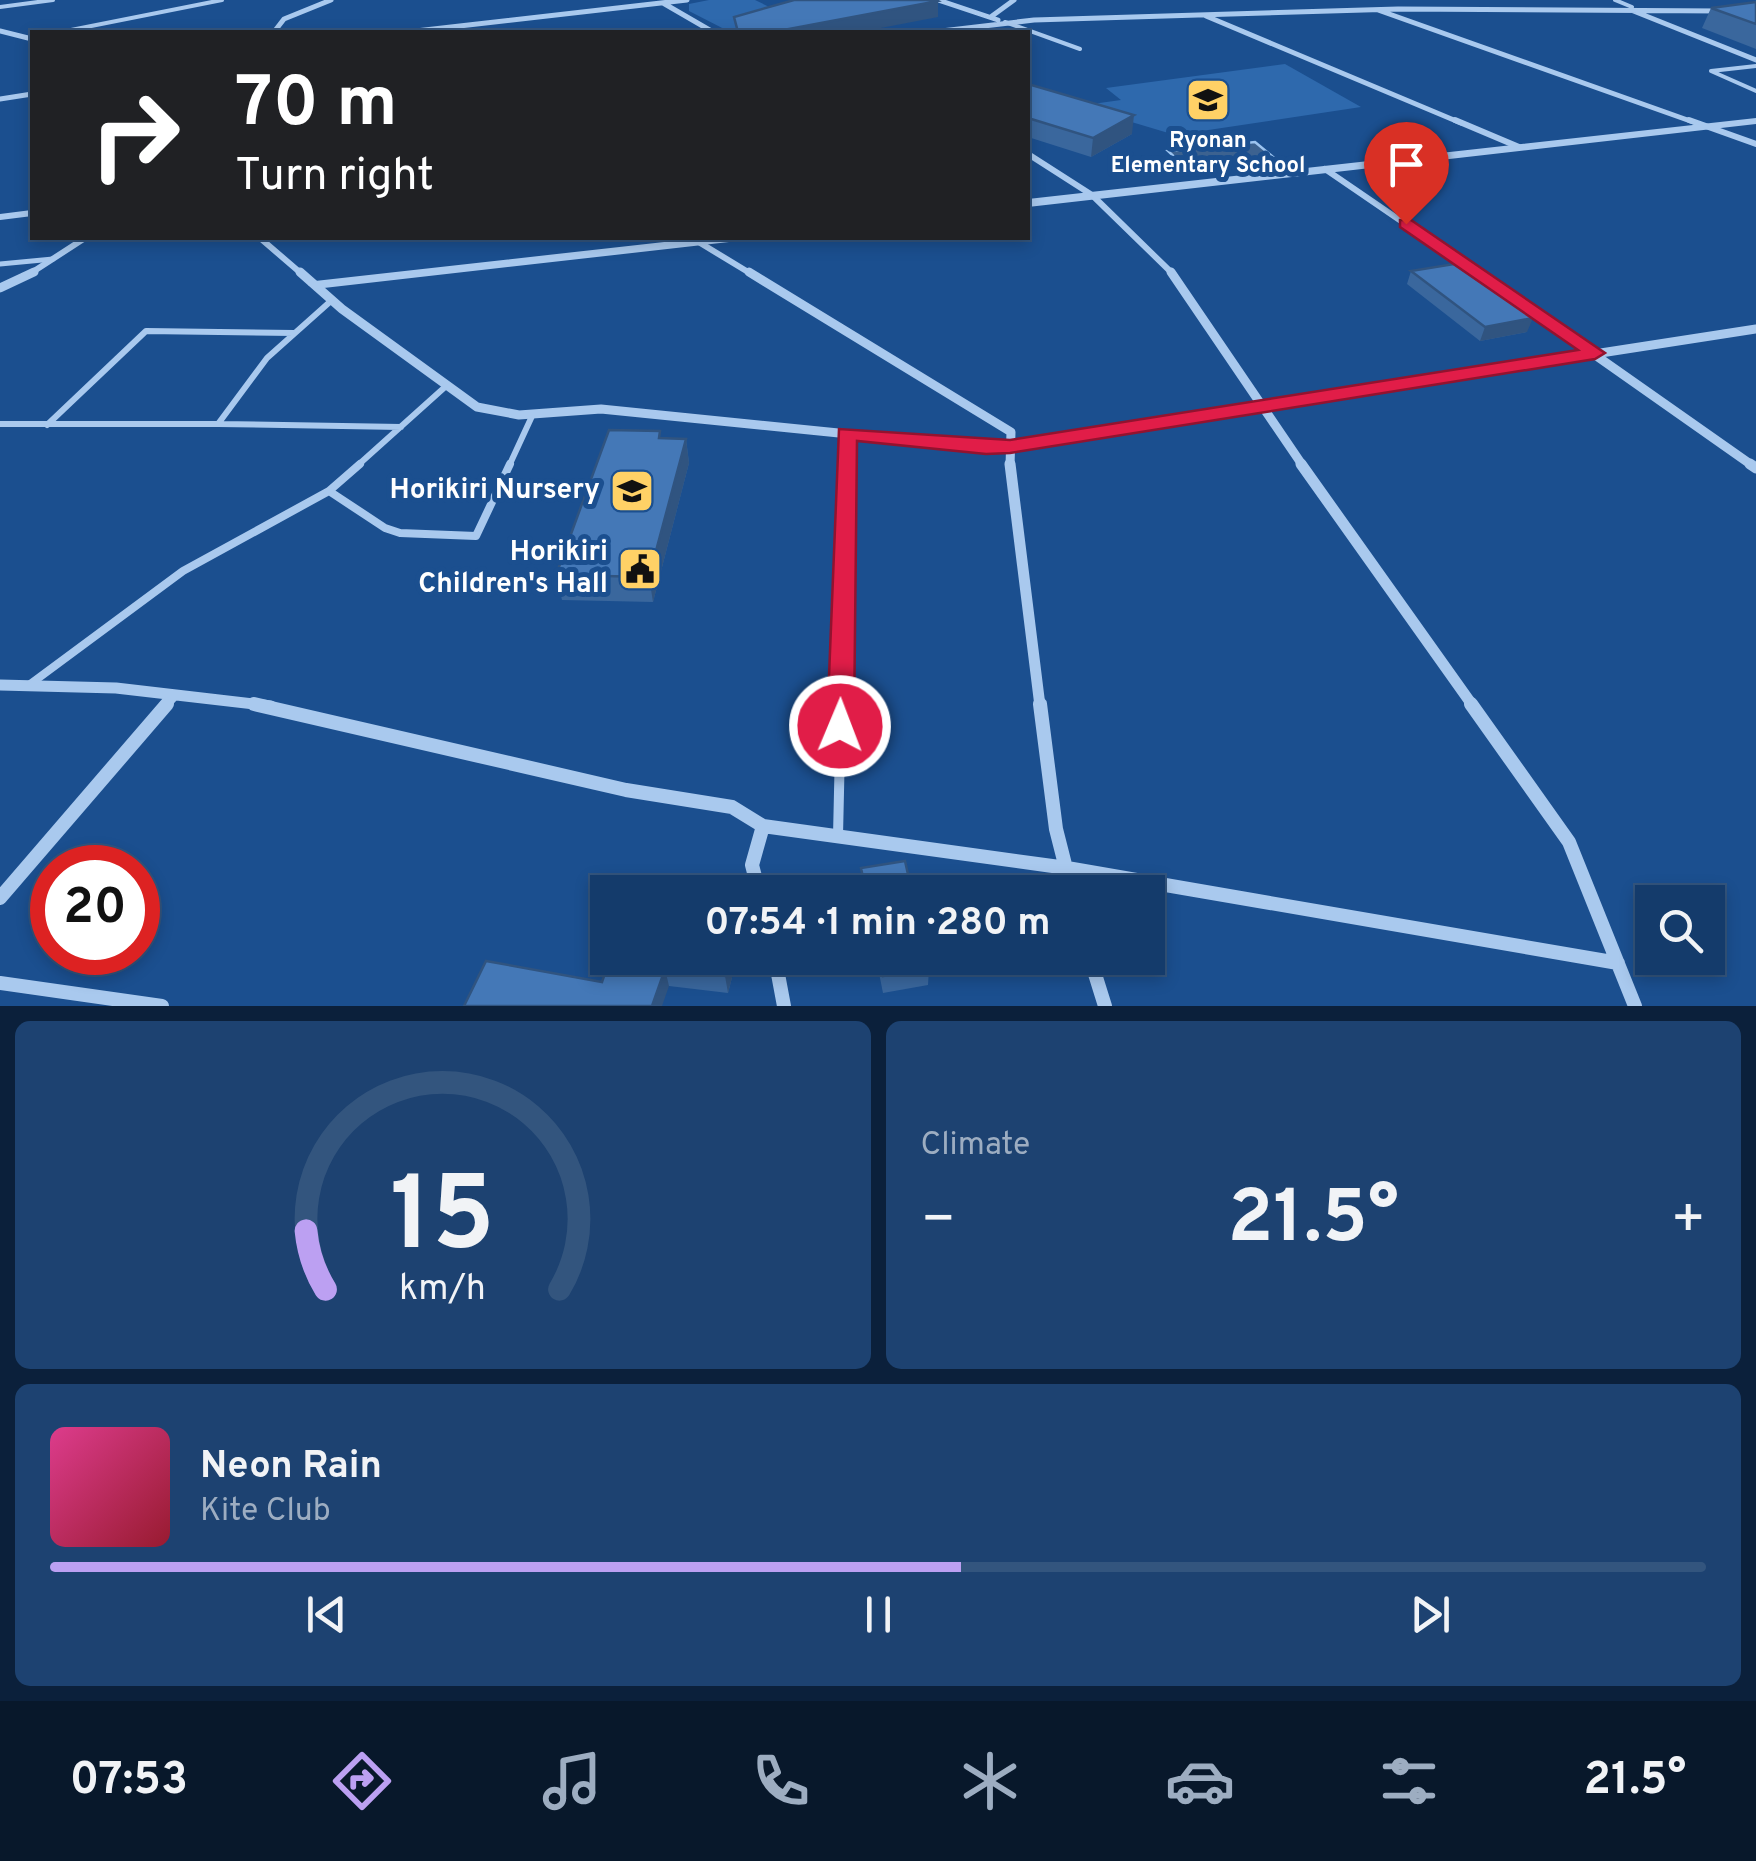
<!DOCTYPE html>
<meta charset="utf-8">
<style>
body{margin:0;font-family:Overpass,sans-serif;background:#1d4271;color:#f1f3f6;height:100vh;display:flex;flex-direction:column;font-size:38px;white-space:nowrap}
*{box-sizing:border-box;margin:0}
p{font-size:32px;color:#9dadc1}
.icon{flex:none;width:55px;height:55px;fill:none;stroke:currentColor;stroke-width:2;stroke-linecap:round;stroke-linejoin:round}
.map{position:relative;height:1006px;overflow:hidden}
.details{display:flex;flex-direction:column;gap:15px;padding:15px;background:#0b203b;flex:1}
.details>*{flex:none}
.banner{position:absolute;left:30px;top:30px;width:1000px;height:210px;border-radius:0px;box-shadow:0 5px 15px #0003,0 0 0 2px #33557e;background:#202124;color:#fff;overflow:hidden}
.buttons{position:absolute;left:1635px;top:885px;display:grid;gap:20px}
.buttons a{display:grid;place-items:center;width:90px;height:90px;border-radius:0px;background:#143b6b;box-shadow:0 5px 15px #0003,0 0 0 2px #33557e;font-size:50px}
.speed{position:absolute;left:30px;top:845px;display:flex;gap:20px;font-size:50px;font-weight:700;text-align:center}
.speed>*{display:grid;place-content:center;width:130px;height:130px;border-radius:50%;background:#143b6b;box-shadow:0 5px 15px #0003,0 0 0 2px #33557e;line-height:1}
.speed .limit{border:15px solid #d22;background:#fff;color:#111}
.pin{position:absolute;display:grid;place-items:center;width:85px;height:85px;color:#fff;margin:-102px -42px;border-radius:50% 50% 50% 0;rotate:-45deg;box-shadow:0 0 10px #0007}
.pin .icon{rotate:45deg}
.me{position:absolute;width:110px;margin:-55px;rotate:1deg;stroke-linejoin:round;filter:drop-shadow(0 0 8px #0008)}
.turn{display:flex;align-items:center;gap:35px;height:210px;padding:0 40px;font-size:45px}
.turn .icon{width:130px;height:130px;stroke-width:2.5}
.turn b{display:block;font-size:70px;line-height:85px}
.big{font-size:75px;font-weight:700;line-height:1.1}
.details .card{flex:1;display:flex;flex-direction:column;justify-content:center;gap:15px;min-width:0;padding:0 35px;border-radius:15px;background:#1d4271}
.details .dial{align-items:center;gap:0}
.dial svg{height:260px;overflow:visible;fill:none;stroke:#33557e;stroke-width:7;stroke-linecap:round;text-anchor:middle}
.dial text{fill:#f1f3f6;stroke:none}
.song{display:flex;align-items:center;gap:30px}
.cover{width:120px;height:120px;border-radius:15px;background:linear-gradient(135deg,hsl(330 70% 55%),hsl(350 70% 35%))}
.played{height:10px;border-radius:5px;background:linear-gradient(90deg,#bca0f2 55%,#33557e 55%)}
.keys{display:flex;justify-content:space-around;direction:ltr}
.heat{display:flex;justify-content:space-between;align-items:center;font-size:55px;direction:ltr}
.details .tiles{flex:1;display:grid;gap:15px;grid-template-columns:1fr 1fr}
.card:last-child{grid-column:span 2}
.trip{position:absolute;left:590px;top:875px;width:575px;height:100px;border-radius:0px;background:#143b6b;box-shadow:0 5px 15px #0003,0 0 0 2px #33557e;font-weight:700;line-height:100px;text-align:center}
.tabs{display:flex;height:160px;justify-content:space-around;align-items:center;background:#08182b;color:#9dadc1}
.tabs .icon{width:70px;height:70px}
.tabs .current{color:#bca0f2}
.tabs b{font-size:45px;color:#f1f3f6}
.map>svg:first-child{display:block}
.green{fill:#2e69ad}
.water{fill:#3c6290;stroke:#9cc4f0;stroke-width:2.5}
.lines{fill:none;stroke-linecap:round;stroke-linejoin:round}
.service-far4{stroke:#a9c9ee;stroke-width:4}
.service-far3{stroke:#a9c9ee;stroke-width:5}
.service-far2{stroke:#a9c9ee;stroke-width:6}
.service-far1{stroke:#a9c9ee;stroke-width:8}
.service{stroke:#a9c9ee;stroke-width:10}
.minor-far4{stroke:#a9c9ee;stroke-width:5}
.minor-far3{stroke:#a9c9ee;stroke-width:6}
.minor-far2{stroke:#a9c9ee;stroke-width:9}
.minor-far1{stroke:#a9c9ee;stroke-width:11}
.minor{stroke:#a9c9ee;stroke-width:14}
.tertiary{fill:#a9c9ee;fill-rule:evenodd}
.wall{fill:#3a679d}
.shaded-wall{fill:#305480}
.building{fill:#4478b7;stroke:#305480;stroke-width:2.5}
.route{fill:#e11d48;stroke:#92132f;stroke-width:2.5}
.labels{text-anchor:middle;dominant-baseline:central;stroke-width:10;stroke-linejoin:round;paint-order:stroke}
.far-poi-label{font-size:22px;font-weight:bold;fill:#fff;stroke:#1b4f8f}
.poi-label{font-size:28px;font-weight:bold;fill:#fff;stroke:#1b4f8f;text-anchor:end}
</style>
<div class="map">
<svg width="1756" height="1006" viewBox="0 0 1756 1006">
<rect width="100%" height="100%" fill="#1b4f8f"/>
<path class="green" d="M709,0H755L788,16L730,32L689,11V4Z
M1285,64L1361,107L1175,135L1078,106L1121,100L1106,88Z"/>
<path class="water" d="M1255,142L1272,156L1184,166L1168,151Z"/>
<g class="lines">
<path class="service-far4" d="M1615,0L1632,7
M0,7L53,0
M1005,22L1080,49
M61,32L222,0
M1756,66L1711,71L1756,91"/>
<path class="service-far3" d="M0,264L53,259"/>
<path class="service-far2" d="M332,300L267,358L218,424L401,427
M0,424H218
M47,425L146,331L294,333
M357,466L445,387
M509,466L533,414
M845,466L846,434"/>
<path class="service-far1" d="M360,464L329,491L385,528L400,533L476,536L510,464
M29,685L183,571L329,491
M841,706L845,464"/>
<path class="service" d="M838,836L841,704"/>
<path class="minor-far4" d="M938,0L998,20
M663,3L713,32
M1378,10L1696,123
M1631,10L1756,60
M992,16L1014,0
M1206,16L1461,123
M0,31L32,39
M274,32L284,19L331,0
M407,32L687,0
M933,32L1034,20L1398,9L1720,11
M0,99L32,94"/>
<path class="minor-far3" d="M1455,120L1519,147
M1689,120L1756,144
M1028,154L1092,195L1174,275
M1325,169L1480,275
M0,217L32,213
M260,238L303,275
M692,238L753,275
M28,275L85,238"/>
<path class="minor-far2" d="M300,272L342,309L477,407L519,415L601,409L987,448L1756,329
M749,272L1011,432L1010,466
M1171,272L1303,466
M1477,272L1753,466
M0,288L34,272"/>
<path class="minor-far1" d="M1010,464L1040,706
M1301,464L1473,706
M1750,464L1756,468
M0,685L116,688L271,706
M164,706L174,695"/>
<path class="minor" d="M254,704L626,790L732,807L763,826L1067,868L1618,963
M1040,704L1056,829L1072,892
M1471,704L1569,842L1635,1006
M759,892L752,865L763,826
M0,898L167,704
M775,958L784,1006
M1090,958L1105,1006
M0,983L162,1006"/>
<path class="tertiary" d="M1756,118V124L1028,207V199Z
M700,238H735L729,242L315,289L308,285L315,281Z"/>
</g>
<path class="wall" d="M1756,2V49L1702,28L1711,8Z
M1028,84L1132,134L1091,157L1028,137Z
M1411,271L1527,332L1480,341L1407,284Z
M662,438L686,439L689,463L653,602L562,600L556,575Z
M861,868L912,892H863Z
M610,958H737L728,993L669,986L602,982Z
M876,958H927L929,968L928,985L883,993Z"/>
<path class="shaded-wall" d="M938,1V17L860,32H773Z
M1134,115L1132,134L1091,157L1093,138Z
M1533,318L1527,332L1480,341L1485,327Z
M686,439L689,463L653,602L649,577Z
M730,958H737L728,993L725,976Z
M665,969L669,986L662,1006H652Z"/>
<path class="building" d="M794,0H936L938,1L773,32H738L734,17Z
M1756,2V24L1711,8Z
M1028,84L1134,115L1093,138L1028,118Z
M1454,264L1533,318L1485,327L1411,271Z
M609,430L660,431L659,438L686,439L649,577L556,575Z
M905,861L912,892H866L861,868Z
M635,882L737,892H631Z
M610,958H730L725,976L665,969L652,1006H464L486,961L602,982Z
M879,958H927L929,968L883,976Z"/>
<path class="route" d="M1400,220H1411L1605,353L1595,359L1010,453L986,454L857,441L854,726L850,734L840,737L831,734L827,726L839,429L1010,440L1578,350L1400,227Z"/>
<defs>
<symbol id="school-square" viewBox="-11 -11 22 22"><rect x="-9" y="-9" width="18" height="18" rx="4" fill="#ffd166" stroke="#1b4f8f"/><path d="M0-5L7-2L0 1L-7-2ZM-4 1L0 2.5L4 1V4Q0 6-4 4Z" fill="#111"/></symbol>
<symbol id="civic-square" viewBox="-11 -11 22 22"><rect x="-9" y="-9" width="18" height="18" rx="4" fill="#ffd166" stroke="#1b4f8f"/><path d="M-.6-6.5H3V-4.5H.6V-3L4-1V1h2V6H-6V1h2V-1L-.6-3ZM-1.2 2.5V6h2.4V2.5Z" fill="#111"/></symbol>
</defs>
<g fill-rule="evenodd">
<use href="#school-square" x="1183" y="75" width="50" height="50"/>
<use href="#school-square" x="607" y="466" width="50" height="50"/>
<use href="#civic-square" x="615" y="544" width="50" height="50"/>
</g>
<g class="labels">
<g class="far-poi-label">
<text x="1208" y="141">Ryonan<tspan x="1208" dy="25">Elementary School</tspan></text>
</g>
<g class="poi-label">
<text x="600" y="491">Horikiri Nursery</text>
<text x="608" y="553">Horikiri<tspan x="608" dy="32">Children's Hall</tspan></text>
</g>
</g>
</svg>
<div class="buttons">
<a><svg class="icon" aria-label="search" viewBox="0 0 24 24"><circle cx="10" cy="10" r="6"/><path d="M15 15l6 6"/></svg></a>
</div>
<div class="speed"><div class="limit">20</div></div>
<div class="pin" style="left:1406px;top:224px;background:#d93025"><svg class="icon" aria-label="arrive" viewBox="0 0 24 24"><path d="M6 21V4h12l-3 4 3 4H6"/></svg></div>
<svg class="me" style="left:840px;top:726px" viewBox="-20 -20 40 40"><circle r="17" fill="#e11d48" stroke="#fff" stroke-width="3"/><path d="M0-11L8 9 0 5-8 9z" fill="#fff"/></svg>
<div class="trip">07:54 · 1 min · 280 m</div>
<div class="banner">
<div class="turn"><svg class="icon" aria-label="right" viewBox="0 0 24 24"><path d="M7 20v-9h11M14 6l5 5-5 5"/></svg><div><b>70 m</b>Turn right</div></div>
</div>
</div>
<section class="details">
<div class="tiles">
<div class="card dial"><svg viewBox="0 0 100 80">
<path d="M14 69A42 42 0 1 1 86 69"/>
<path d="M14 69A42 42 0 0 1 8 51" stroke="#bca0f2"/>
<text x="50" y="56" font-size="32" font-weight="700">15</text>
<text x="50" y="72" font-size="11">km/h</text>
</svg></div>
<div class="card"><p>Climate</p>
<div class="heat"><a>−</a><b class="big">21.5°</b><a>+</a></div>
</div>
<div class="card">
<div class="song"><i class="cover"></i><div><b>Neon Rain</b><p>Kite Club</p></div></div>
<div class="played"></div>
<div class="keys"><svg class="icon" aria-label="previous" viewBox="0 0 24 24"><path d="M18 5L8 12l10 7zM5 5v14"/></svg><svg class="icon" aria-label="pause" viewBox="0 0 24 24"><path d="M8 5v14M16 5v14"/></svg><svg class="icon" aria-label="next" viewBox="0 0 24 24"><path d="M6 5l10 7-10 7zM19 5v14"/></svg></div>
</div>
</div>
</section>
<nav class="tabs">
<b>07:53</b>
<svg class="icon current" aria-label="directions" viewBox="0 0 24 24"><path d="M12 3l9 9-9 9-9-9zM9 14v-3h6M13 9l2 2-2 2"/></svg>
<svg class="icon" aria-label="music" viewBox="0 0 24 24"><path d="M9 18V5l10-2v13"/><circle cx="6" cy="18" r="3"/><circle cx="16" cy="16" r="3"/></svg>
<svg class="icon" aria-label="phone" viewBox="0 0 24 24"><path d="M5 4h4l2 5-3 2q2 4 5 5l2-3 5 2v4C11 20 4 13 5 4z"/></svg>
<svg class="icon" aria-label="climate" viewBox="0 0 24 24"><path d="M12 3v18M4 7l16 10M4 17L20 7"/></svg>
<svg class="icon" aria-label="car" viewBox="0 0 24 24"><path d="M5 17H2v-5l4-1 3-4h7l3 4 3 1v5h-3M9 17h6M6 11h13"/><circle cx="7" cy="17" r="2"/><circle cx="17" cy="17" r="2"/></svg>
<svg class="icon" aria-label="filters" viewBox="0 0 24 24"><path d="M4 7h16M4 17h16"/><circle cx="9" cy="7" r="2"/><circle cx="15" cy="17" r="2"/></svg>
<b>21.5°</b>
</nav>
